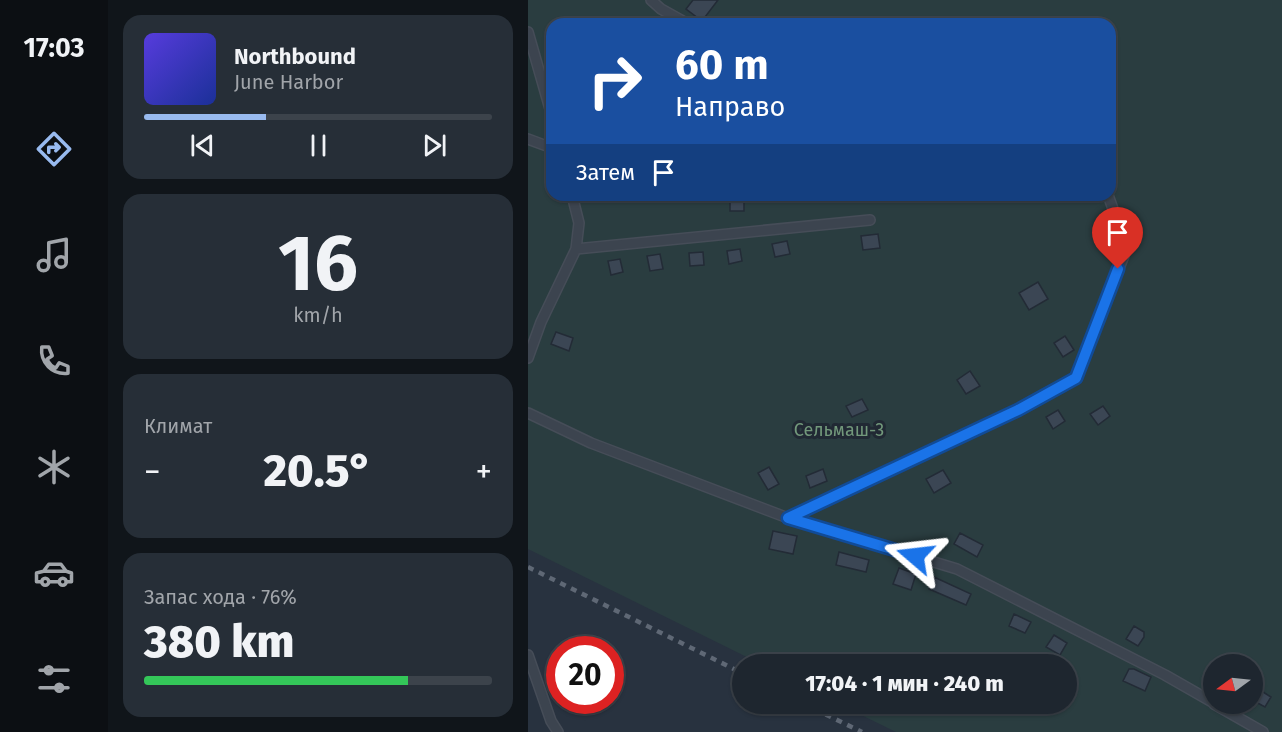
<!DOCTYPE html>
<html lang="ru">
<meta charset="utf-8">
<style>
body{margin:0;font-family:"Fira Sans",sans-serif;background:#262e37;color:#f1f3f6;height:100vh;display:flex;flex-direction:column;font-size:22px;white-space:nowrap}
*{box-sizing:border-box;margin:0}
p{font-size:20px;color:#a1a5aa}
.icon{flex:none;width:33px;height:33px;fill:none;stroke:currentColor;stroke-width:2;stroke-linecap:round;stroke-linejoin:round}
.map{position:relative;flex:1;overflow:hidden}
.panel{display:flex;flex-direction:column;gap:15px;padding:15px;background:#10151a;width:420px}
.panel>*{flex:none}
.banner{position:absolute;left:18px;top:18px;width:570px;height:183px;border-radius:18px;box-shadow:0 2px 4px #0004,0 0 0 2px #3c434b;background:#1a4fa0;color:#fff;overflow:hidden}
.needle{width:39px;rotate:255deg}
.buttons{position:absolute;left:675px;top:654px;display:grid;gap:12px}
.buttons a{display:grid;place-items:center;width:60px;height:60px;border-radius:50%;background:#1e262f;box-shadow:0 2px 4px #0004,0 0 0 2px #3c434b;font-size:30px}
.speed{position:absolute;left:18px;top:636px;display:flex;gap:12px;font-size:30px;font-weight:700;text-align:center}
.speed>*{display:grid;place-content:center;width:78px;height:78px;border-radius:50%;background:#1e262f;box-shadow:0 2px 4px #0004,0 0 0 2px #3c434b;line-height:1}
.speed .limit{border:9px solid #d22;background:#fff;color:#111}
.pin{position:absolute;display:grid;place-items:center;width:51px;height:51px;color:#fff;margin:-62px -26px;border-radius:50% 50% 50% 0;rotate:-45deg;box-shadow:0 0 6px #0007}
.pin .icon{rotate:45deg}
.me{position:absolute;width:66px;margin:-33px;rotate:287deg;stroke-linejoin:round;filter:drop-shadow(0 0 4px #0008)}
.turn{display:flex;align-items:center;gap:21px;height:126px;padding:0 30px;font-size:27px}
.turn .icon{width:78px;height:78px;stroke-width:2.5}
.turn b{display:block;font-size:42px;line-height:51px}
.then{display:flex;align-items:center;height:57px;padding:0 30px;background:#0003;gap:12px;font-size:22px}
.big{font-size:45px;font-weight:800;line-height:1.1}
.panel .widget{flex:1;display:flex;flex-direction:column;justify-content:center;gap:9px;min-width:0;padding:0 21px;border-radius:18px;background:#262e37}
.panel .dial{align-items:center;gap:0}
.dial b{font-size:78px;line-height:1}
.song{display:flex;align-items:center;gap:18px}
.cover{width:72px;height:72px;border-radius:9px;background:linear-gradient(135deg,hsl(250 70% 55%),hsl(230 70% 35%))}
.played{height:6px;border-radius:3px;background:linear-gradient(90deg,#98baef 35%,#3c434b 35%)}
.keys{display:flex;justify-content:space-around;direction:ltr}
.heat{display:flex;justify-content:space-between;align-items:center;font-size:33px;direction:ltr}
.charge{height:9px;border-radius:4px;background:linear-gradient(90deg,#34c759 76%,#3c434b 0)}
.trip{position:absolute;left:204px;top:654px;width:345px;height:60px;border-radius:30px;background:#1e262f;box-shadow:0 2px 4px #0004,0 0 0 2px #3c434b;font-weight:800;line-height:60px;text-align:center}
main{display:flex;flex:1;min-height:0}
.menu{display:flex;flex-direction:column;width:108px;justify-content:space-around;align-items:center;background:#0c0f13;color:#a1a5aa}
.menu .icon{width:42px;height:42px}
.menu .current{color:#98baef}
.menu b{font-size:27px;color:#f1f3f6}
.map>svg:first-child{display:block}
.green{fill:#2a3d40;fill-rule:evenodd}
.building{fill:#3b4654;stroke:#232b36;stroke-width:1.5}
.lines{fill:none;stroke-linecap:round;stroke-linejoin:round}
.service-casing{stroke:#464d58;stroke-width:12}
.service{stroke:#3c444f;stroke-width:9}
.rail{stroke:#5f6875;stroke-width:4.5;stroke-dasharray:6 6;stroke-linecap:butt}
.route-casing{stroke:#114b97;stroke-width:15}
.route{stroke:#1a73e8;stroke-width:10}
.labels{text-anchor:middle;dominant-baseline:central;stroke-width:6;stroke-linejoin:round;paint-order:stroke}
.park-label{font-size:18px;fill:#72987b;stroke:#212934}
</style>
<main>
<nav class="menu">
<b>17:03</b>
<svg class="icon current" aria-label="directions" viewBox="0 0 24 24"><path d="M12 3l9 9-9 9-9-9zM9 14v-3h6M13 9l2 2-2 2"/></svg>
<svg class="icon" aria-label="music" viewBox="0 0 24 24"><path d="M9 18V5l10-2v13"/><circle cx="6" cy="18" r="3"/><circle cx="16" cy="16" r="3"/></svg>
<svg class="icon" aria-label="phone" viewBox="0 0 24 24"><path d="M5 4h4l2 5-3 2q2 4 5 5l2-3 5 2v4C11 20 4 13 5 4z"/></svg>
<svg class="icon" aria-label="climate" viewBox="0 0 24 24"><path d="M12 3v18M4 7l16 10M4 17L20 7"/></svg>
<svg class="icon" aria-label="car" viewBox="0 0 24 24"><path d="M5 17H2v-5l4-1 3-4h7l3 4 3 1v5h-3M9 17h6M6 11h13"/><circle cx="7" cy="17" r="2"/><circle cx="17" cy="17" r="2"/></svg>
<svg class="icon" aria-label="filters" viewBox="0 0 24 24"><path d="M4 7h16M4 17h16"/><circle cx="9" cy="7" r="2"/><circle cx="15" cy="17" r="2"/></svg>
</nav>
<section class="panel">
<div class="widget">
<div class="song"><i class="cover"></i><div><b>Northbound</b><p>June Harbor</p></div></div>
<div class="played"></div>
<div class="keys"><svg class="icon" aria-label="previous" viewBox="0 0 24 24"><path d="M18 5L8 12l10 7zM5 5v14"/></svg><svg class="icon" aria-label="pause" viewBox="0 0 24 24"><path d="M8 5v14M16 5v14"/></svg><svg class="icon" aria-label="next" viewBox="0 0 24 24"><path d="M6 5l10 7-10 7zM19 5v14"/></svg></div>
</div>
<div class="widget dial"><b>16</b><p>km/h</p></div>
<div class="widget"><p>Климат</p>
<div class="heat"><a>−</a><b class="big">20.5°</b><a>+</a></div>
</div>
<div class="widget"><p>Запас хода · 76%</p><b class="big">380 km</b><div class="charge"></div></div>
</section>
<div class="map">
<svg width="754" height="732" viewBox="0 0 754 732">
<rect width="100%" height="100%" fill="#28323f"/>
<path class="green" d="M0,0H754V732H368L311,704H538V664H233L0,549ZM24,24H582V195H24ZM686,664H724V704H686Z"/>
<path class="building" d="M165,0H190L174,21L158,9Z
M202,199H216V211H202Z
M350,234L352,248L335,250L333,236Z
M259,241L262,254L247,257L244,244Z
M212,249L214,261L201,264L199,251Z
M175,252L176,265L162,266L161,253Z
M132,254L135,269L122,271L119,256Z
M92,259L95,272L83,275L80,261Z
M510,282L520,299L501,310L491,293Z
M28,332L45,338L41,351L23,344Z
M537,336L546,350L535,357L526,343Z
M442,371L452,386L438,394L429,380Z
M334,399L340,410L324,417L318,406Z
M575,406L582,416L570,425L562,414Z
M530,410L537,421L525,429L518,417Z
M241,467L251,484L240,490L230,473Z
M295,469L299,481L282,488L278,476Z
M415,470L423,483L406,493L398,479Z
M245,531L269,536L265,554L241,549Z
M432,533L455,545L449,557L426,544Z
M311,552L341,560L338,572L308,565Z
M371,568L388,574L383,590L365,584Z
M406,577L443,594L438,605L401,589Z
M486,614L503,622L497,633L481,626Z
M606,626L616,632V637L610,646L598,639Z
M526,635L539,643L532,655L518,647Z
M601,669H606L623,677L617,691L595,681Z
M724,685L743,697L737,707L724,700Z"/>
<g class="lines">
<defs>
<path id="service" d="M123,0L133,9L160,24
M0,32L24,116
M0,139L24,148
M48,249L342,220
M0,358L13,322L48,249L51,223L44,195
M0,413L63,443L260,518L429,569L637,675L686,703
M260,518L490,410L548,378L599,248L580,195
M0,655L23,721L30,732
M686,704L735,732"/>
</defs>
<use href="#service" class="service-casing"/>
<use href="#service" class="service"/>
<path class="rail" d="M0,567L214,673
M276,704L334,732"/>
</g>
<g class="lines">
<defs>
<path id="route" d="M387,556L260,518L490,410L548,378L590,269"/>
</defs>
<use href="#route" class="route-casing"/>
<use href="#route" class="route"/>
</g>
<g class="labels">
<g class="park-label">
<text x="311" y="430">Сельмаш-3</text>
</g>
</g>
</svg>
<div class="buttons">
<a><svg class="needle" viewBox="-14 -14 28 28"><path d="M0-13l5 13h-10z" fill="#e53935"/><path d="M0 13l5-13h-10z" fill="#a1a5aa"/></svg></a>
</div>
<div class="speed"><div class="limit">20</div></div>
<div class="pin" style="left:590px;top:269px;background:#d93025"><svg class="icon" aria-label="arrive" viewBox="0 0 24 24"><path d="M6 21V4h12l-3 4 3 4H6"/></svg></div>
<svg class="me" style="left:387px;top:556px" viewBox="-20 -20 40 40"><path d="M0-17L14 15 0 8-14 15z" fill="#1a73e8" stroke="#fff" stroke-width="4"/></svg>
<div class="trip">17:04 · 1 мин · 240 m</div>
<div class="banner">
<div class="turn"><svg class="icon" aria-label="right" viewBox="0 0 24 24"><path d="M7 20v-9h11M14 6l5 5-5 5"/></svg><div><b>60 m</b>Направо</div></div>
<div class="then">Затем<svg class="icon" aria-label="arrive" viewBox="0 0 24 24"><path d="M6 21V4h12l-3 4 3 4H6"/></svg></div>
</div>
</div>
</main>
